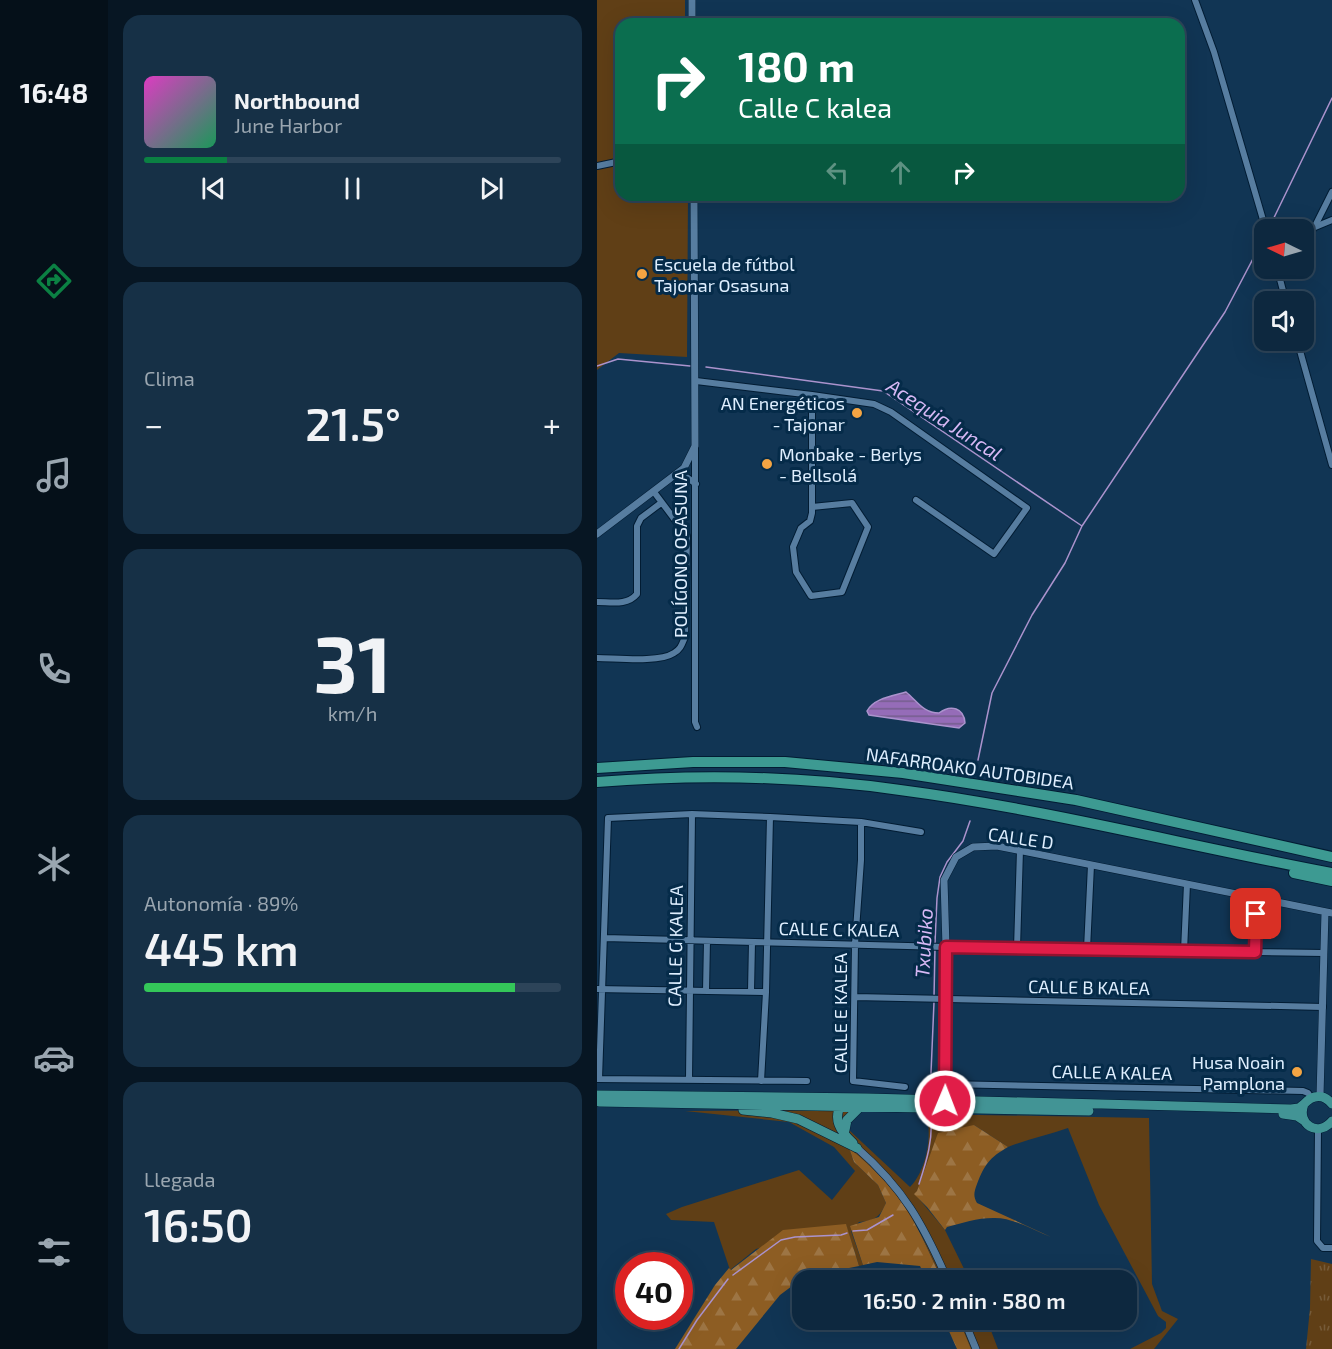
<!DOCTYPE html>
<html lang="es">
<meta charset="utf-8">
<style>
body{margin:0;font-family:"Exo 2",sans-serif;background:#163046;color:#f1f3f6;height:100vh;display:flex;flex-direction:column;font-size:22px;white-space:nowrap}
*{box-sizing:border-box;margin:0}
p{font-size:20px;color:#9aa6b0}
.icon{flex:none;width:33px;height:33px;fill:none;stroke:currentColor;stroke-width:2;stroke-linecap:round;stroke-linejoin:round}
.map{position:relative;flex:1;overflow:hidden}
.side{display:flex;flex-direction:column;gap:15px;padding:15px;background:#071623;width:489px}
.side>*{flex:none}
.guide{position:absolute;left:18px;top:18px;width:570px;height:183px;border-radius:18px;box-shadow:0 6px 24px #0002,0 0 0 2px #2d4459;background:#0b6e4f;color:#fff;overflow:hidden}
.needle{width:39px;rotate:275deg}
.buttons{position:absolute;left:657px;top:219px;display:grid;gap:12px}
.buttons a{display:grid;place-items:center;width:60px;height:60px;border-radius:12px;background:#0d283f;box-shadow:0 6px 24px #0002,0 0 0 2px #2d4459;font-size:30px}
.speed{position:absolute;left:18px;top:1252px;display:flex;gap:12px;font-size:30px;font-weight:700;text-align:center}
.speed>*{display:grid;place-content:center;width:78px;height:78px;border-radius:50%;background:#0d283f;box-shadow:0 6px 24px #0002,0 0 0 2px #2d4459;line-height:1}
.speed .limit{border:9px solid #d22;background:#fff;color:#111}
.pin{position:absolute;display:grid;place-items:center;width:51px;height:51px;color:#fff;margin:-26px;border-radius:12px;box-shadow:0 3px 9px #0006}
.me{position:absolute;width:66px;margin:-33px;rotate:1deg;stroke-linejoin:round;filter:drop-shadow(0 0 4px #0008)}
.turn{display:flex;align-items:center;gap:21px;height:126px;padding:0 24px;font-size:27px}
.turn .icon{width:78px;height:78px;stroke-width:2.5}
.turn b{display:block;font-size:42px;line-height:51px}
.lanes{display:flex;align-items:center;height:57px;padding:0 24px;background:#0003;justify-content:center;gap:30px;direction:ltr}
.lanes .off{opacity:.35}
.big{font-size:45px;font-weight:600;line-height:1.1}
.side .card{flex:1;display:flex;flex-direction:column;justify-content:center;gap:9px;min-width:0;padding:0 21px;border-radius:18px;background:#163046}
.side .dial{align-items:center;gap:0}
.dial b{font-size:78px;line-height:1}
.song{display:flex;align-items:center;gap:18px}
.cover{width:72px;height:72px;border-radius:9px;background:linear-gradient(135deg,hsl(310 70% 55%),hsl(150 70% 35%))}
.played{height:6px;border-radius:3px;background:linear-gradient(90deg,#0b8043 20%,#2d4459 20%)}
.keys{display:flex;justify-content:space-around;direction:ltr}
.heat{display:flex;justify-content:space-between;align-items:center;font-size:33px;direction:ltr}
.charge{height:9px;border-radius:4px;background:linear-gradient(90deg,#34c759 89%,#2d4459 0)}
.trip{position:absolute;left:195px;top:1270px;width:345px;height:60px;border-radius:18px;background:#0d283f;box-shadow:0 6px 24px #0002,0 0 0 2px #2d4459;font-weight:600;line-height:60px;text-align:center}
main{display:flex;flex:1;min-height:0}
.tab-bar{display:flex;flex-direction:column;width:108px;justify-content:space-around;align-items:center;background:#051019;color:#9aa6b0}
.tab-bar .icon{width:42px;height:42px}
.tab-bar .current{color:#0b8043}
.tab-bar b{font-size:27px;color:#f1f3f6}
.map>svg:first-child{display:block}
.grass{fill:#603f16}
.forest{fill:url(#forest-firs)}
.park{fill:url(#park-tufts)}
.water{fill:url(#water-rules);stroke:#ab93cd;stroke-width:1.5}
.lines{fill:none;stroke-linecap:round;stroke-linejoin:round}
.stream{stroke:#ab93cd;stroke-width:1.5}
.minor-casing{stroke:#021c33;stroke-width:8}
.tertiary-casing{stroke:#021c33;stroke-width:8}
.trunk-casing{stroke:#021c33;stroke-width:10}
.motorway-casing{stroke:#021c33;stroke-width:12}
.minor{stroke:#577da0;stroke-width:6}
.tertiary{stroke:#577da0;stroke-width:7}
.trunk{stroke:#429495;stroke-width:9}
.motorway{stroke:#3d9a92;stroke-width:10}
.route-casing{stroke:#92132f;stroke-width:15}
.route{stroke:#e11d48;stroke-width:10}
.poi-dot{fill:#f3a443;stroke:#052b49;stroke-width:2}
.labels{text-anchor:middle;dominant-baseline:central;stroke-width:6;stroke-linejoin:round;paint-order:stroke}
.poi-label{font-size:18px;fill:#dfefff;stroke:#052b49;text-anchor:start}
.street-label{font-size:18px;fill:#dfefff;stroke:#052b49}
.water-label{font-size:20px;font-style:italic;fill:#d7b8f5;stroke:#052b49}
</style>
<main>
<nav class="tab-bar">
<b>16:48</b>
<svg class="icon current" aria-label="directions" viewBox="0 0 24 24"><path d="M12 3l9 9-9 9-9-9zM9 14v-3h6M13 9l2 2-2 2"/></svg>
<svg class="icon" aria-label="music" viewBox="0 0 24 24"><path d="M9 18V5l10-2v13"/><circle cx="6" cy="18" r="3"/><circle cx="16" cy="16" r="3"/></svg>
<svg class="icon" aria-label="phone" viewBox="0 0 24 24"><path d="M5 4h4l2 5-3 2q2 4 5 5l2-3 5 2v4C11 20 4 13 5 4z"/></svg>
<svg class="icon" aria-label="climate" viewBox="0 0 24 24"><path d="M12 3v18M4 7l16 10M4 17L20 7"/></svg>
<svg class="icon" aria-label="car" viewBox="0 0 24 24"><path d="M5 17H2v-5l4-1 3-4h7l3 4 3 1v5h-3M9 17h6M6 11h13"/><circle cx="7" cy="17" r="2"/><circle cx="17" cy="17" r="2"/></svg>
<svg class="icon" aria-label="filters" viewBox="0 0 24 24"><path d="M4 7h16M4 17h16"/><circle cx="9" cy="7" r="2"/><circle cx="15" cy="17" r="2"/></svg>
</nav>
<section class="side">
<div class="card">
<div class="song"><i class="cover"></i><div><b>Northbound</b><p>June Harbor</p></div></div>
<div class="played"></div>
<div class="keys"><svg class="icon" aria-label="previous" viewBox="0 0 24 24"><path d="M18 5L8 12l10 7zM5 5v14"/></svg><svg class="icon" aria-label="pause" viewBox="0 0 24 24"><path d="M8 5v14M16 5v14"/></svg><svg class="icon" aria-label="next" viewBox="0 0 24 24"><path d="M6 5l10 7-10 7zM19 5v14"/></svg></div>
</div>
<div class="card"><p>Clima</p>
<div class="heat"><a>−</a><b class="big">21.5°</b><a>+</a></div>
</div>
<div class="card dial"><b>31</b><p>km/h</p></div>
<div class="card"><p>Autonomía · 89%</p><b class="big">445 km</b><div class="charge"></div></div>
<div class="card"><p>Llegada</p><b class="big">16:50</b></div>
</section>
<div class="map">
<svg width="735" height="1349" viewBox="0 0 735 1349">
<defs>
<pattern id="forest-firs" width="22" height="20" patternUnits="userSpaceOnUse" patternTransform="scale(1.5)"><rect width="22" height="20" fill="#8d5d23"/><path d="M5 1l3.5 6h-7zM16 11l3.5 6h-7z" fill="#9d7544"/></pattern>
<pattern id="park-tufts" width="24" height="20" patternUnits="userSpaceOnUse" patternTransform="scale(1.5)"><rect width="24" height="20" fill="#603f16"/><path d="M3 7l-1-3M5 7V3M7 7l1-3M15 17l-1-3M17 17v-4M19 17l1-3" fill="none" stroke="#765b39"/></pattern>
<pattern id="water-rules" width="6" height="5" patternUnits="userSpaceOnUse" patternTransform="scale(1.5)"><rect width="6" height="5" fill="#956cb8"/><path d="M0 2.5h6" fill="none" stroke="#745e8d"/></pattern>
</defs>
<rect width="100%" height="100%" fill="#113554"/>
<path class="grass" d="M0,0H88V24H24V157L22,158L24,166V195H91L90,357L22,353L0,370Z
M236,1110L262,1111L254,1122L252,1130L313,1187C329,1171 336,1136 329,1114L552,1118L555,1284L565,1311L581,1319L557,1349H533L564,1333L569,1328V1322L561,1316L502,1205L471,1128C451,1135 431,1139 411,1147L377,1125L318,1194L348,1230L373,1281H345L322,1229L282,1174L252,1148L257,1162L281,1185L289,1203C283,1217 277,1221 262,1222L254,1231L266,1265L262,1266L249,1225L159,1249L133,1270L117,1222L74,1220L69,1214L85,1207L202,1170L235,1200L258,1171L237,1147L192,1122L88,1111Z
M362,1320H390L401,1349H374Z"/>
<path class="forest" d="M377,1125L411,1147C392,1158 388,1164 380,1184C377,1192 376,1196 380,1203L454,1237C436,1230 415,1217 396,1218C380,1218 365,1223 350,1227L348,1230L330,1207L317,1194L320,1191L341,1133Z
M252,1148C304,1190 319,1221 345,1281H330L323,1266L280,1262L266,1265L253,1226L282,1217L289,1203L281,1185L257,1162Z
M249,1224L262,1266L207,1277L183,1295L139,1349H78L118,1285L132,1268L134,1270L186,1230Z
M347,1320H362L374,1349H360Z"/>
<path class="park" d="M714,1259L735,1264V1349H709L713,1308Z"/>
<path class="water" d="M309,692C320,701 326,713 342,713C354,704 367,708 368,723L362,728L272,715L270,711C277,698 296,696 309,692Z"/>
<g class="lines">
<path class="stream" d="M671,230L735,98
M0,366L21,359L93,366
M109,367L286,391L485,526
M381,760L395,693L435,615L468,563L485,526L628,312L668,236
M338,943L340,898L343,877L350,862L366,841L373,821
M337,997L338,948
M334,1073L337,1002
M322,1184C330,1160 336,1140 334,1114
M256,1231L270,1230L296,1215
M136,1275L184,1240L198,1237L244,1235L250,1233
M82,1349L100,1320L131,1279"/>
<defs>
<path id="minor" d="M598,0L617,52L669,230
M0,166L24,161
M717,228L735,192
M706,232L735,220
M680,268L689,302
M700,340L735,465
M99,381L215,395
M98,446V722L100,727
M78,477L88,476L99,484
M215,507L255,503L271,527L245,592L214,596L199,572L196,547L204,528L213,521L215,513V395L277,404L294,412L430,508L397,554L319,500
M0,602C14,602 30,606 40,594V526L44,518L64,503
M0,658C19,658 62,663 77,653C84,649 85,644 88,637L90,536L57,492
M264,822V860L258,944L256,1081L308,1087
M8,938L349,947L727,953
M420,948L423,850
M490,949L494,865
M587,951L590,884
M658,952L659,898
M0,989L169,992
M109,991L110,941
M154,991L155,942
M258,997L726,1007
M0,1079L210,1081
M2,1079L11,818L95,814L173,817L264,822L324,832
M92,1079L95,814
M164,1081L169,992L173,817
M348,1084L706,1091L711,1093L714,1098
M721,1129L720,1241L726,1248H735"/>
<path id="tertiary" d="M95,24V0
M0,534L87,468L98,446L97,195
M723,1096L728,912
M348,1100L349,947L347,880L359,857L376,847L400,846L735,913
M260,1148C307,1189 326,1224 351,1281
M367,1320L379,1349"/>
<path id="trunk" d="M0,1095L270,1098L694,1109L702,1108L707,1104
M2,1102L492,1111
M245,1103C235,1119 243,1131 256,1143
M735,1104C727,1094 716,1094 707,1104C699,1124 721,1138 735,1121
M146,1110L175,1113L201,1119L260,1148
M686,1114L700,1116L706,1120
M248,1130L250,1120L263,1107"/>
<path id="motorway" d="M0,768L96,762H188L306,773L479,800L735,857
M0,782C101,774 203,776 303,790C448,809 591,846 735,873
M697,873L735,881"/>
</defs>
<use href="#minor" class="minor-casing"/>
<use href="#tertiary" class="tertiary-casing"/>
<use href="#trunk" class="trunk-casing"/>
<use href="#motorway" class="motorway-casing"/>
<use href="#minor" class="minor"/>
<use href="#tertiary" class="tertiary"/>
<use href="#trunk" class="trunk"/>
<use href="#motorway" class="motorway"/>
</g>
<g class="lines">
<defs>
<path id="route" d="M348,1101L349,947L658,952L659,914"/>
</defs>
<use href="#route" class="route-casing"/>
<use href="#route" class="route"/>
</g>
<g class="poi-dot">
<circle cx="45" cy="274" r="6"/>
<circle cx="260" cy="413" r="6"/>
<circle cx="170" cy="464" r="6"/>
<circle cx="700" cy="1072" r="6"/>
</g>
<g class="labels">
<g class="poi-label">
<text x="57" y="264">Escuela de fútbol<tspan x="57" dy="21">Tajonar Osasuna</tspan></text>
<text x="248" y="403" text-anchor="end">AN Energéticos<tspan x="248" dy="21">- Tajonar</tspan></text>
<text x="182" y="454">Monbake - Berlys<tspan x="182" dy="21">- Bellsolá</tspan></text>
<text x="688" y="1062" text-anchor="end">Husa Noain<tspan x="688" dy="21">Pamplona</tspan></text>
</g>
<g class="street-label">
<text transform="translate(83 554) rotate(-90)">POLÍGONO OSASUNA</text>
<text transform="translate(373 768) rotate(8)">NAFARROAKO AUTOBIDEA</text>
<text transform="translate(424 838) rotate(8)">CALLE D</text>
<text transform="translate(242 929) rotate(1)">CALLE C KALEA</text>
<text transform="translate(78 946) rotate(-89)">CALLE G KALEA</text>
<text transform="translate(492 987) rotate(1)">CALLE B KALEA</text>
<text transform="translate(243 1013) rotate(-90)">CALLE E KALEA</text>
<text transform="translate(515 1072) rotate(1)">CALLE A KALEA</text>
</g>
<g class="water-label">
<text transform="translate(348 419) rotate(33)">Acequia Juncal</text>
<text transform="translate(326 943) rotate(-87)">Txubiko</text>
</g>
</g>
</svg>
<div class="buttons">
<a><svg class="needle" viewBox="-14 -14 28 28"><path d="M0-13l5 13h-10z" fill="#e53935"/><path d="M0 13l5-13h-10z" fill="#9aa6b0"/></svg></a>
<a><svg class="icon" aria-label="sound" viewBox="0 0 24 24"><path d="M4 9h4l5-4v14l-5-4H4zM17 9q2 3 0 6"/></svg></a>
</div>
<div class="speed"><div class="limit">40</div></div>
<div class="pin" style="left:659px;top:914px;background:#d93025"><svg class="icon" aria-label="arrive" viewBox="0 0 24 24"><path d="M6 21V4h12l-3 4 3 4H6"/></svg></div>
<svg class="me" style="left:348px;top:1101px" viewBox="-20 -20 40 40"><circle r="17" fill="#e11d48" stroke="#fff" stroke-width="3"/><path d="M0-11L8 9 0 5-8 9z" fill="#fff"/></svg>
<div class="trip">16:50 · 2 min · 580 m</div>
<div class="guide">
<div class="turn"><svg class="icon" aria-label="right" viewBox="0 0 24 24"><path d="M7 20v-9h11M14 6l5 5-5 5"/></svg><div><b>180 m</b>Calle C kalea</div></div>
<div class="lanes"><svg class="icon off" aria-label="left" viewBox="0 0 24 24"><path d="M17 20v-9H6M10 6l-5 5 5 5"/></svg><svg class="icon off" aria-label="ahead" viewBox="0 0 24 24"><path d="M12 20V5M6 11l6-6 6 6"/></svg><svg class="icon" aria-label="right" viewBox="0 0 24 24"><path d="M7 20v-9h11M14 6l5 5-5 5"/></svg></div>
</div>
</div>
</main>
